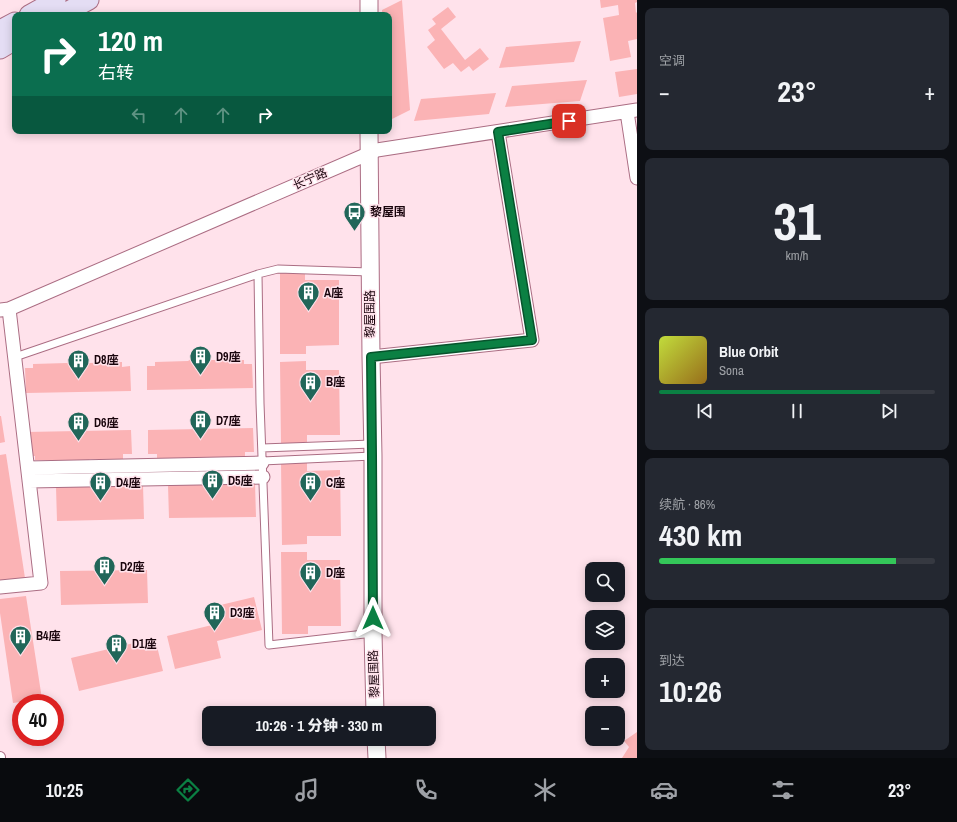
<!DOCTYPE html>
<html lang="zh">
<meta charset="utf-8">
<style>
body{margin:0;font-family:"Archivo Narrow","Noto Sans SC",sans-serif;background:#242831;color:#f1f3f6;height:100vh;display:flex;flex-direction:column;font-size:15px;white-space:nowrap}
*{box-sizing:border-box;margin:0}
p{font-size:13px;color:#9ea1a6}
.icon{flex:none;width:22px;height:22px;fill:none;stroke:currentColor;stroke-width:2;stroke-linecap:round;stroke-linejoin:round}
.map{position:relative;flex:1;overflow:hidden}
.side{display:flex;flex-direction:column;gap:8px;padding:8px;background:#0d0f14;width:320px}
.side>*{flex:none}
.hud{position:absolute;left:12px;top:12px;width:380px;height:122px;border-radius:8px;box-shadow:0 2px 10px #0003;background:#0b6e4f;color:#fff;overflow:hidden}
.controls{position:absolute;left:585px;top:562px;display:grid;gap:8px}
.controls a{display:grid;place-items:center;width:40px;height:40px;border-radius:8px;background:#171b24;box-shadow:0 2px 10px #0003;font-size:20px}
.speed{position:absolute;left:12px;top:694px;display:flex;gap:8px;font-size:20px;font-weight:700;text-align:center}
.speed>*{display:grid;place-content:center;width:52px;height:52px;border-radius:50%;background:#171b24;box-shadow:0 2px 10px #0003;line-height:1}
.speed .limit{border:6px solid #d22;background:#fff;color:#111}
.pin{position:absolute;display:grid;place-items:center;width:34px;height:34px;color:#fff;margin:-17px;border-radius:8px;box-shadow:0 2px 6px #0006}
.me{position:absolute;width:44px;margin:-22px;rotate:0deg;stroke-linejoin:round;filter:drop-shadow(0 0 3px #0008)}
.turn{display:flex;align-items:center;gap:14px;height:84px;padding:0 20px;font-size:18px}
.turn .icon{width:52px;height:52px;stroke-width:2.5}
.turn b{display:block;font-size:28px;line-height:34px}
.lanes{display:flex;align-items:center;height:38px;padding:0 20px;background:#0003;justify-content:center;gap:20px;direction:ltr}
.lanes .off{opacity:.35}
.big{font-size:30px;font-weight:800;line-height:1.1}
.side .widget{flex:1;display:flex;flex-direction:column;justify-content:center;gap:6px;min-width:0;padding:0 14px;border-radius:8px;background:#242831}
.side .dial{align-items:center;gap:0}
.dial b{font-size:52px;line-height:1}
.song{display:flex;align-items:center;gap:12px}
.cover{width:48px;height:48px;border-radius:6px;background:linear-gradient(135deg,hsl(70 70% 55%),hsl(40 70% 35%))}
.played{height:4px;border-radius:2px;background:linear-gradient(90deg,#0b8043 80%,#363941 80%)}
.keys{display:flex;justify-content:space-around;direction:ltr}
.heat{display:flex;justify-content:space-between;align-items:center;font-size:22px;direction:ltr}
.charge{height:6px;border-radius:3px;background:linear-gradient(90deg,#34c759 86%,#363941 0)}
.trip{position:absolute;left:202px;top:706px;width:234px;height:40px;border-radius:8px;background:#171b24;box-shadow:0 2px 10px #0003;font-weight:800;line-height:40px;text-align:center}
.tabs{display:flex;height:64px;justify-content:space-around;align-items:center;background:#090b0e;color:#9ea1a6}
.tabs .icon{width:28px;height:28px}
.tabs .on{color:#0b8043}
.tabs b{font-size:18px;color:#f1f3f6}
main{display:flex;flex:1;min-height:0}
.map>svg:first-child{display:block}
.building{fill:#fbb3b5}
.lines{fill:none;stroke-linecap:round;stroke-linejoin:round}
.service-casing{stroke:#ab6d83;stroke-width:9}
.pedestrian-casing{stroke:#ab6d83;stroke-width:12}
.minor-casing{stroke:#ab6d83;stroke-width:15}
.tertiary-casing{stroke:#ab6d83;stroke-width:19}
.secondary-casing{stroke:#ab6d83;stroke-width:21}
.service{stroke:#fff;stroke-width:7}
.pedestrian{stroke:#fff;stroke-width:10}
.minor{stroke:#fff;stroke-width:13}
.tertiary{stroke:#fff;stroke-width:17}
.secondary{stroke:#e4ddf4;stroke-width:19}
.route-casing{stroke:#07532c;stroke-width:10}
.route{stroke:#0b8043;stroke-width:7}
.labels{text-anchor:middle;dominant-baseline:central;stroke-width:3;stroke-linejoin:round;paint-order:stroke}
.street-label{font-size:12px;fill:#19040c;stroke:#ffe2eb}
.poi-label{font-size:12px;font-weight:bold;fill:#19040c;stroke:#ffe2eb;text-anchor:start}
</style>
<main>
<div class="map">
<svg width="637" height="758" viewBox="0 0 637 758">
<rect width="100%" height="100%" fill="#ffe2eb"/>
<path class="building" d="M402,0L410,110L390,120L389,103V15H382V10Z
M600,0H637V2L635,3L636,13L637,12V39L628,41L631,57L610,61L603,18L619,15L618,5L601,8Z
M448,7L456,17L441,29L465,60L480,48L489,59L473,71L469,66L461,72L453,63L444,69L427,47L435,40L428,30L436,24L432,19Z
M581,41L574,62L499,68L506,47Z
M637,69V94L619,97L615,72Z
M587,80L580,101L505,107L512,86Z
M496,93L489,114L414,121L421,99Z
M280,272H305V280H339V345L306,346V354H280Z
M195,356H203L210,360H244V364H252L253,388L147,390V366H155V362L188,361Z
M77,358L81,359L88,363L122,362V367L130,366L131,391L26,393L25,368H33V364L67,363L73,359Z
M306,361V370H339L340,435H307V444H281L280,362Z
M0,416H1L5,442L0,443Z
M253,428L254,452H245V457H212L209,460H193L190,458H157V454H148V430Z
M131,430L132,454H123V459H90L87,462H71L68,460H35V456H26V432Z
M6,454L25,578L0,582V455Z
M281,462H307V471L340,470L341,536H307V544L282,545Z
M255,483L256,517L169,518L168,485Z
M143,485L144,519L57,521L56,487Z
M281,552H307V560H340L341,626H308V634H282Z
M147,570L148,603L61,605L60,571Z
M26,596L42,699L13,703L0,613V599Z
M254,597L262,630L217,641L221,658L175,669L167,636L212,625L208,608Z
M155,638L163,671L79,691L71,658Z
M637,732V758H622L629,747L624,741Z"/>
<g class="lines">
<defs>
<path id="service" d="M258,274L260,403L269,645L373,633
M15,357L258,274L278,269L370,272
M262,448L372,444
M262,461L373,456"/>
<path id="pedestrian" d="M0,757V758"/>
<path id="minor" d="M627,112L637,178
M0,310L9,309L377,150L637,110
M371,357L532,340L498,132
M28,468L262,463
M29,481L263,477
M0,587L41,583L9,309"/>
<path id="tertiary" d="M369,0V15
M369,131L371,357L373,456V633L375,713
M376,739L377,758"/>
<path id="secondary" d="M29,15L56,0
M61,15L89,0
M0,30L15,22
M0,49L15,40"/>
</defs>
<use href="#service" class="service-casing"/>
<use href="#pedestrian" class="pedestrian-casing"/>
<use href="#minor" class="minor-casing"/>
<use href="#tertiary" class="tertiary-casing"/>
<use href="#secondary" class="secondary-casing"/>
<use href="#service" class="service"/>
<use href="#pedestrian" class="pedestrian"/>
<use href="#minor" class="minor"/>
<use href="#tertiary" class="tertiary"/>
<use href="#secondary" class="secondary"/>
</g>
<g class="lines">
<defs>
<path id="route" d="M373,618L372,456L371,357L532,340L498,132L569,121"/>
</defs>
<use href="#route" class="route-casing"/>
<use href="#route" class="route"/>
</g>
<defs>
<symbol id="bus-pin" viewBox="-11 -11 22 30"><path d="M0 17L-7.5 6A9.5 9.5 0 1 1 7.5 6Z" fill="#216659" stroke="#ffe2eb"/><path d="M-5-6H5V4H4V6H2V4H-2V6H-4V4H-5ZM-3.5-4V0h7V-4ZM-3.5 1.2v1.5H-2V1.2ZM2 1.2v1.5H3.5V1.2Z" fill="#fff"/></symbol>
<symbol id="building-pin" viewBox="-11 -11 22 30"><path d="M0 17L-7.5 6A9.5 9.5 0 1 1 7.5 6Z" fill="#216659" stroke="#ffe2eb"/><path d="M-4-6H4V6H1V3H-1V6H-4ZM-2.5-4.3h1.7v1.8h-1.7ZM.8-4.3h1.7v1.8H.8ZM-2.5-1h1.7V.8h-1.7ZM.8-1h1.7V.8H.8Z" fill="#fff"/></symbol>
</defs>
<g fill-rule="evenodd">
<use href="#bus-pin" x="342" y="200" width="25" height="34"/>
<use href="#building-pin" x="296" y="280" width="25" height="34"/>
<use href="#building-pin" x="188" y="344" width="25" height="34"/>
<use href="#building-pin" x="66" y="348" width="25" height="34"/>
<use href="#building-pin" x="298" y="370" width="25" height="34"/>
<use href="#building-pin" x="188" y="408" width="25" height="34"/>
<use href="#building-pin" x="66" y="410" width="25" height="34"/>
<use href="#building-pin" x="200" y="468" width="25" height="34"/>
<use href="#building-pin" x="88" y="470" width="25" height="34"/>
<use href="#building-pin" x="298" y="470" width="25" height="34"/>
<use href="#building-pin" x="92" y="554" width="25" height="34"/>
<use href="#building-pin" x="298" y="560" width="25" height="34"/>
<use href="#building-pin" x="202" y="600" width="25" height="34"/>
<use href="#building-pin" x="8" y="624" width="25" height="34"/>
<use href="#building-pin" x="104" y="632" width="25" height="34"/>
</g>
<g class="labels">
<g class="street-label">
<text transform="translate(310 179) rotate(-23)">长宁路</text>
<text transform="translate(370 314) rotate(-90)">黎屋围路</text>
<text transform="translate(374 674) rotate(-92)">黎屋围路</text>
</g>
<g class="poi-label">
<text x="370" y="212">黎屋围</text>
<text x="324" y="293">A座</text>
<text x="216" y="357">D9座</text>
<text x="94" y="360">D8座</text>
<text x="326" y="382">B座</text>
<text x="216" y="421">D7座</text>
<text x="94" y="423">D6座</text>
<text x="228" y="481">D5座</text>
<text x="116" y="483">D4座</text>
<text x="326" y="483">C座</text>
<text x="120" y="567">D2座</text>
<text x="326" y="573">D座</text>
<text x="230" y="613">D3座</text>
<text x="36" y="636">B4座</text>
<text x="132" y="644">D1座</text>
</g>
</g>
</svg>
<div class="controls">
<a><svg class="icon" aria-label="search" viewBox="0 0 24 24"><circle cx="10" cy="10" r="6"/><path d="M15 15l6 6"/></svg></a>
<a><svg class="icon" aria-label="layers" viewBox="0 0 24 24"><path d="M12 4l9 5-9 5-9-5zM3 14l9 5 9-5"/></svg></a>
<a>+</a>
<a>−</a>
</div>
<div class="speed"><div class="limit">40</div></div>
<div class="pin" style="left:569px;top:121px;background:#d93025"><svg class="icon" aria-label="arrive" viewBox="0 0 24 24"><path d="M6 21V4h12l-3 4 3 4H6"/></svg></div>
<svg class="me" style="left:373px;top:618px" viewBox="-20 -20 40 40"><path d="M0-17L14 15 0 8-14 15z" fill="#0b8043" stroke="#fff" stroke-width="4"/></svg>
<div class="trip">10:26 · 1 分钟 · 330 m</div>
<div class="hud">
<div class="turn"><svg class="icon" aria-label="right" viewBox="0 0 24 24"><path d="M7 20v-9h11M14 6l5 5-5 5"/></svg><div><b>120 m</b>右转</div></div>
<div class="lanes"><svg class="icon off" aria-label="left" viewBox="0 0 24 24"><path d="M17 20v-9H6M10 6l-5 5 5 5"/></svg><svg class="icon off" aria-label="ahead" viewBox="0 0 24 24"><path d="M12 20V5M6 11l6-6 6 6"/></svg><svg class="icon off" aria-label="ahead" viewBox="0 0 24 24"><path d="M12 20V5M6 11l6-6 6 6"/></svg><svg class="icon" aria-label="right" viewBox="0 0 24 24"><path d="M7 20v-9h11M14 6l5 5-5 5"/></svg></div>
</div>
</div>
<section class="side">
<div class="widget"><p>空调</p>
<div class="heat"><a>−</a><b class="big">23°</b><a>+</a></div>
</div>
<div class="widget dial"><b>31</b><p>km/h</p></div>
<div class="widget">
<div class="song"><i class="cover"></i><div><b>Blue Orbit</b><p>Sona</p></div></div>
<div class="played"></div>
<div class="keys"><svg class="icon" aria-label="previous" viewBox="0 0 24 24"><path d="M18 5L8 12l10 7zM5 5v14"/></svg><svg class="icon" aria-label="pause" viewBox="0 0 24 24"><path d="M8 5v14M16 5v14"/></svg><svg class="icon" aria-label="next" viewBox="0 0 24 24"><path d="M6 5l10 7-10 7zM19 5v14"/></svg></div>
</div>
<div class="widget"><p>续航 · 86%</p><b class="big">430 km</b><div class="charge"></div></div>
<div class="widget"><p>到达</p><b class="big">10:26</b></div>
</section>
</main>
<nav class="tabs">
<b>10:25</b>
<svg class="icon on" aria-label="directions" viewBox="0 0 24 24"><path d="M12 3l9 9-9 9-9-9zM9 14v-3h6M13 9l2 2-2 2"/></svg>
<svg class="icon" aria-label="music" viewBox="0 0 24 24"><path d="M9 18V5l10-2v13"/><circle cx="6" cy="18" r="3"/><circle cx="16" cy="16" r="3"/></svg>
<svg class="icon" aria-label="phone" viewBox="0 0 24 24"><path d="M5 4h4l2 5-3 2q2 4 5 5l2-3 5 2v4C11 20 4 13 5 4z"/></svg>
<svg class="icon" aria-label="climate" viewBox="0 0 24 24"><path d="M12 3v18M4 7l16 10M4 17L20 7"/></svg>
<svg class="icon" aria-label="car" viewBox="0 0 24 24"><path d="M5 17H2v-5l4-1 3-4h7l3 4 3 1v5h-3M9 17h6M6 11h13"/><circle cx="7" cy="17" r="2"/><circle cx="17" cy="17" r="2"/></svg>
<svg class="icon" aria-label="filters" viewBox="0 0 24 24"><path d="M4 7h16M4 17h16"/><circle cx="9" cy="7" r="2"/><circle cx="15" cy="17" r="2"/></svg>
<b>23°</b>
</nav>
